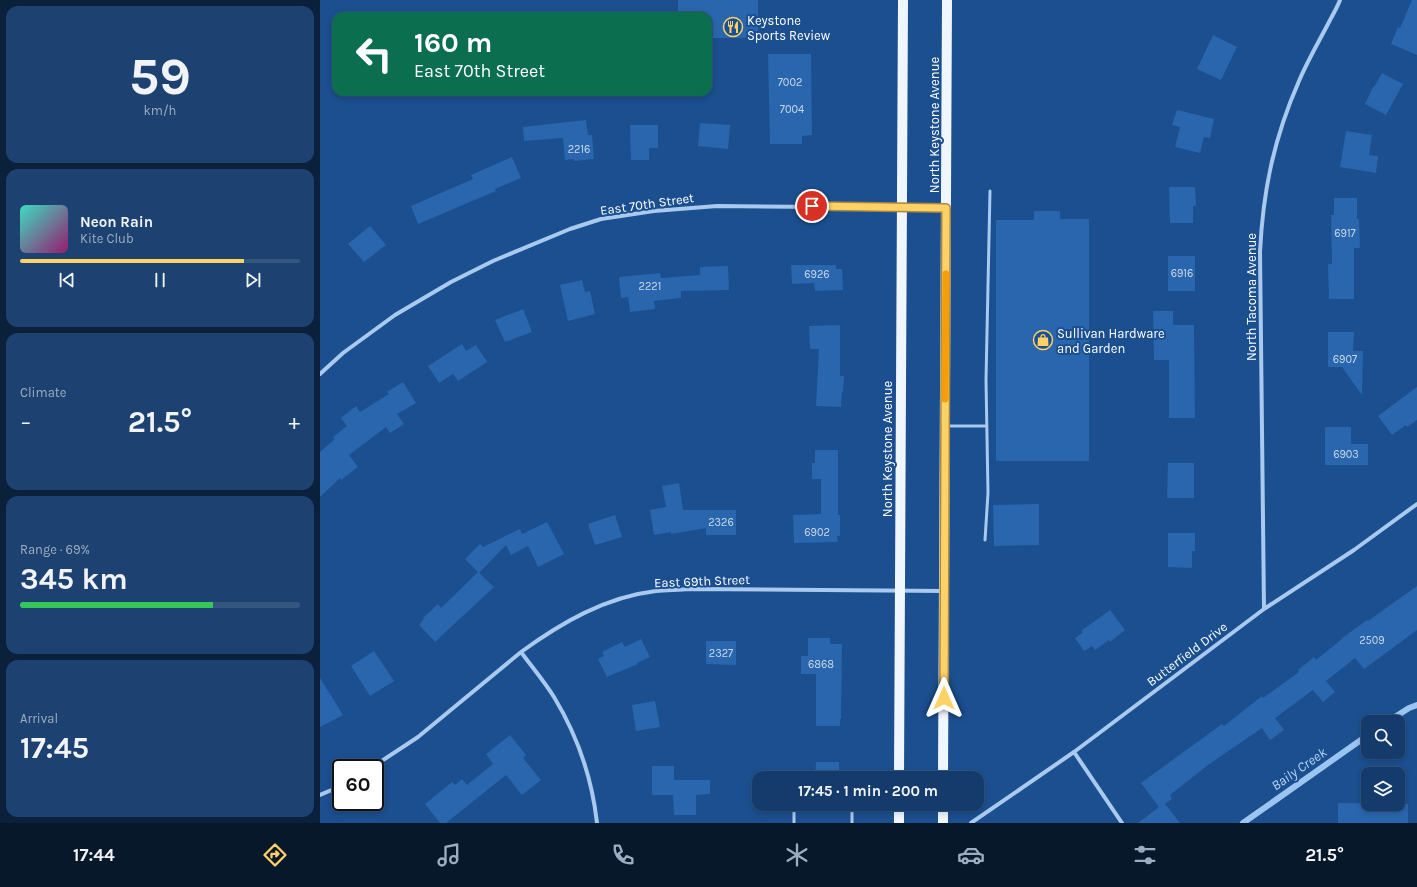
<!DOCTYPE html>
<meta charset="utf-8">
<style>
body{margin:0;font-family:Karla,sans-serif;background:#1d4271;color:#f1f3f6;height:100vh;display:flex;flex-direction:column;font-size:15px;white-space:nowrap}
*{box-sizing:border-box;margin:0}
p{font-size:13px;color:#9dadc1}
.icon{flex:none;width:22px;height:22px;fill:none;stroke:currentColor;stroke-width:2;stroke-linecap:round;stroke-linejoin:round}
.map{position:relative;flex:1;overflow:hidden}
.sheet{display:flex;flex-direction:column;gap:6px;padding:6px;background:#0b203b;width:320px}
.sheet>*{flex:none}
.top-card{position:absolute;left:12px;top:12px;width:380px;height:84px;border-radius:12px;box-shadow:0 2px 6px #0003,0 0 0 1px #33557e;background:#0b6e4f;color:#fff;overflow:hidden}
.buttons{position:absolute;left:1041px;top:715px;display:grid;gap:8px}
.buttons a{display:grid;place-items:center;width:44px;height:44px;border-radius:8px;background:#143b6b;box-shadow:0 2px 6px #0003,0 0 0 1px #33557e;font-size:20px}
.speed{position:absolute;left:12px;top:759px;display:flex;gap:8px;font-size:20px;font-weight:700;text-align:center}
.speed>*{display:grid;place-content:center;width:52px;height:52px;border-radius:50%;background:#143b6b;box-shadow:0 2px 6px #0003,0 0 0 1px #33557e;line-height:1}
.speed .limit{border:2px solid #111;border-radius:6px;background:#fff;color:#111}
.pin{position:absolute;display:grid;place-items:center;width:34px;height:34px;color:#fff;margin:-17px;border:2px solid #fff;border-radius:50%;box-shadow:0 1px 4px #0007}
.me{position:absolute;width:44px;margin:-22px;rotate:0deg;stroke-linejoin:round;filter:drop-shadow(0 0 3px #0008)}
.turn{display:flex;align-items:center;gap:14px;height:84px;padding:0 16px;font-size:18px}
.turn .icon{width:52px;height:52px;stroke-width:2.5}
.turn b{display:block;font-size:28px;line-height:34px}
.big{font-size:30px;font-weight:700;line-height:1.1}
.sheet .card{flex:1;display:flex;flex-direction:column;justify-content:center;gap:6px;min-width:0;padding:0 14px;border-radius:12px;background:#1d4271}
.sheet .dial{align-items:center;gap:0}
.dial b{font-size:52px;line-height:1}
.song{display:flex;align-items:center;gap:12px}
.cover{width:48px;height:48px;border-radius:6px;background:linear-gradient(135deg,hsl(170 70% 55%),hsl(320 70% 35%))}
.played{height:4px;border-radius:2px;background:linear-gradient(90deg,#ffd166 80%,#33557e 80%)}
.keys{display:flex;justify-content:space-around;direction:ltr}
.heat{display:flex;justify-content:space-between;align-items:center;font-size:22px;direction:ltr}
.charge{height:6px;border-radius:3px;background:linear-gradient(90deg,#34c759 69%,#33557e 0)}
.trip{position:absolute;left:432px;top:771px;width:232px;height:40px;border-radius:12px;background:#143b6b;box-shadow:0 2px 6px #0003,0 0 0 1px #33557e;font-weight:700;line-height:40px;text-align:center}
.dock{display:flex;height:64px;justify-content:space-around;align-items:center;background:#08182b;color:#9dadc1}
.dock .icon{width:28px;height:28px}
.dock .on{color:#ffd166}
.dock b{font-size:18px;color:#f1f3f6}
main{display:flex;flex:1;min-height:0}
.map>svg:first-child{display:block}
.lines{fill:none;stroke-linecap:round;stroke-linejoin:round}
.stream{stroke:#9cc4f0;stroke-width:6}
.building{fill:#2a66ad}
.lane{stroke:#a9c9ee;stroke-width:3}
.street{stroke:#a9c9ee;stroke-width:4}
.primary{stroke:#f0f6ff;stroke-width:10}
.route-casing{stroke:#a68842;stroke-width:10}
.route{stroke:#ffd166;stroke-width:7}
.slow{stroke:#f59e0b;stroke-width:7}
.labels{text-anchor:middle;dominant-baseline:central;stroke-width:4;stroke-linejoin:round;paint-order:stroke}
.number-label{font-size:11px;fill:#cad9ea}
.poi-label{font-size:13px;fill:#fff;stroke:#1b4f8f;text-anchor:start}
.street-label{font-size:13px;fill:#fff;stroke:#1b4f8f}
.water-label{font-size:14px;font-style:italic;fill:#b5d3f5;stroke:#1b4f8f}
</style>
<main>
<section class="sheet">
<div class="card dial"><b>59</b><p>km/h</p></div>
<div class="card">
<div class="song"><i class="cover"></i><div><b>Neon Rain</b><p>Kite Club</p></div></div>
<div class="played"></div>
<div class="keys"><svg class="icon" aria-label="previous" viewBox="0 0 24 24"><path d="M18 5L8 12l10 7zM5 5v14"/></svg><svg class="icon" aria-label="pause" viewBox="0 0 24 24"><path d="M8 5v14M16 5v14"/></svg><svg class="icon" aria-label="next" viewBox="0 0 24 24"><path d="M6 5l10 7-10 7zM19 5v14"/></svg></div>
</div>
<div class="card"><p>Climate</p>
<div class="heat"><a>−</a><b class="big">21.5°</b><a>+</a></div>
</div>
<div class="card"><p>Range · 69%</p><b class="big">345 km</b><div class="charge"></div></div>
<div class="card"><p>Arrival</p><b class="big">17:45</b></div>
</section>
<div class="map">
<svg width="1097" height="823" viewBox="0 0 1097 823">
<rect width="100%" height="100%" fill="#1b4f8f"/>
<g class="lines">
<path class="stream" d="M1067,722L1089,708L1097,705
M923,823L1048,735"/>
</g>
<path class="building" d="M358,0H438V38H388V16H358Z
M1092,0H1097V55L1071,44L1078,27L1080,28Z
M893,35L917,47L901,80L877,69Z
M448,54H491L492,135L482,136V144H450Z
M1062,73L1083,84L1066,115L1045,104L1053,87H1054Z
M857,110L894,119L890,138L884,137L880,153L855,147L860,127L852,125Z
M266,120L268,135H272L274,159L254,161V159L245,160L243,138L204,141L203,127Z
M380,123L410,125L408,149L378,146Z
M310,125H338V148H329V160H311Z
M1026,131L1052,135L1049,155L1058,156L1056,173L1020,167Z
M192,157L201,178L175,189L176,191L98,224L91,206L153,179L151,175Z
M849,187H875L876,206H873V223H850Z
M1014,198H1037V219H1039L1040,248H1034V299H1009L1008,264H1012L1011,215H1014Z
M714,211H740V219H769V461H676V220H714Z
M50,226L66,245L44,262L28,244Z
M848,256H875V291H848Z
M471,265H516V269H522L523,290L495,291L494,283L472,284Z
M408,266L409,290L361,291V298L334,301L335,309L310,312L308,297L301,298L299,277L340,273L341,278L380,275V267Z
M262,280L265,292L270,291L275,314L248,321L240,285Z
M203,309L212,332L185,342L175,320Z
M833,311H853V325H874L875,418H849V360H834Z
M520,325V376H524L523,392H522L521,407L496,406L499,349H490L489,326Z
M1008,332H1034L1033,351H1043L1042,395L1022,367H1008Z
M142,344L146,351L156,345L167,362L138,381L133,374L119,383L108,366Z
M83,382L96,403L77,414L84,424L70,433L66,427L29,455L38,467L21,480L20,478L0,497V452L15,439L13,437L27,426L21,418L36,406L40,412L69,394L67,392Z
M1097,387V420L1087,427L1086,425L1072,435L1058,416Z
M1005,427H1031V444H1048V465H1005Z
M495,450H518V515H520V536H517L518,542L474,543L473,515L501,514V479H492V463H495Z
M848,463H874V498H847Z
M359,483L363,510H416V535H386V528L351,534V532L334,535L330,510L346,507L342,486Z
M719,504V545L674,546L673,505Z
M295,515L302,537L275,545L268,524Z
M227,522L244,554L218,567L208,546L191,555L186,545L159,573L174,587L115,642L99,625L104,619L103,618L118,604L121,608L158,572L145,559L160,544L163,547L200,529L202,534Z
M848,533H875V551H872V568L848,567Z
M1097,586V630L1044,669L1035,658L1006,681L1015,692L1003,702L993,690L955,718L964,730L950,740L942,728L888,765L850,795L852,799L845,804L860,823H818L839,807L821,783L902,724L904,726L942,696L943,698L979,672L978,670L994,657L996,660L1022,639H1021L1047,620L1048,621Z
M790,610L805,630L790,642L789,640L775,650L772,646L764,651L755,638L763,632L761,631Z
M488,638H510V644H522L521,719H520V726H496V674H481V656H488Z
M321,639L330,657L317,663L318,664L287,677L278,659L284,656L282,652L302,642L305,647Z
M386,641H416V665L386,664Z
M54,651L74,681L50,696L31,666Z
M0,678L23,715L0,727Z
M335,701L340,727L316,731L312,705Z
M190,735L206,755L203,758L221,780L202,795L186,775L126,823H120L105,804L132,782L135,785L142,779L147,785L173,764L166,754Z
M496,762H519V778H495Z
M332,766H354V780H390V794L376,795V815H354L353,795H332Z
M1018,803L1088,804V823H1018Z"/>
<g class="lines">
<path class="lane" d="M627,426H666
M665,540L668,493L666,380L670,191
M532,804V823
M474,823V804"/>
<path class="street" d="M0,374L23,353L75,315L131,282L173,261L250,229L281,219L334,211L397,206L626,208
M944,609L940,252C943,190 954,138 979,81C987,62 998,43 1008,24C1012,16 1017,8 1020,0
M201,652C212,667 224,681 234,697C257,735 272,778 277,823
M754,752L802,823
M51,768L98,737L201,652C241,623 285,597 336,591C347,590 358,590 370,589L624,591
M0,795L21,786
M651,823L754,752L944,609L1034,550L1097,504"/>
<path class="primary" d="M579,778L583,0
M623,778L627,0
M579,823V804
M623,823V804"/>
</g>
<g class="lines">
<defs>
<path id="route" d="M492,206L626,208L624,698"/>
</defs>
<use href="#route" class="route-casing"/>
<use href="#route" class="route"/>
<path class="slow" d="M625,399L626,274"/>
</g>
<defs>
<symbol id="restaurant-ring" viewBox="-11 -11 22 22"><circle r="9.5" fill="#1b4f8f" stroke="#ffd166" stroke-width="1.5"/><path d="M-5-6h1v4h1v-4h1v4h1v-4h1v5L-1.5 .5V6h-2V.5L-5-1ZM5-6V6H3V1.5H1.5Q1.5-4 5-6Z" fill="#ffd166"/></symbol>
<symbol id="shop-ring" viewBox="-11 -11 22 22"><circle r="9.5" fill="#1b4f8f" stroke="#ffd166" stroke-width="1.5"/><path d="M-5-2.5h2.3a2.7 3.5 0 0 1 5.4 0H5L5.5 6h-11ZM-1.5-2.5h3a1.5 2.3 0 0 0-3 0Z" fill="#ffd166"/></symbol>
</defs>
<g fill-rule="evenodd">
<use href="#restaurant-ring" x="402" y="16" width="22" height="22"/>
<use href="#shop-ring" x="712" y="329" width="22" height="22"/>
</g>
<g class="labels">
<g class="number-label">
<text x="470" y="82">7002</text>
<text x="472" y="109">7004</text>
<text x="259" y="149">2216</text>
<text x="1025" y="233">6917</text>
<text x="862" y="273">6916</text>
<text x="497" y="274">6926</text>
<text x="330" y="286">2221</text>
<text x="1025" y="359">6907</text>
<text x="1026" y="454">6903</text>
<text x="401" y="522">2326</text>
<text x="497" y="532">6902</text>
<text x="1052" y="640">2509</text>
<text x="401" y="653">2327</text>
<text x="501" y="664">6868</text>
</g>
<g class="poi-label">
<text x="427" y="20">Keystone<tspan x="427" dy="15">Sports Review</tspan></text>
<text x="737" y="333">Sullivan Hardware<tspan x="737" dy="15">and Garden</tspan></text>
</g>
<g class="street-label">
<text transform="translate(614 125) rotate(-90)">North Keystone Avenue</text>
<text transform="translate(327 204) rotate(-8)">East 70th Street</text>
<text transform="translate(931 297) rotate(-90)">North Tacoma Avenue</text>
<text transform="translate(567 449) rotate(-90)">North Keystone Avenue</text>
<text transform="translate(382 581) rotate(-2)">East 69th Street</text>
<text transform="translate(867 654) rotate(-37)">Butterfield Drive</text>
</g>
<g class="water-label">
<text transform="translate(979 769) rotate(-35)">Baily Creek</text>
</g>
</g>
</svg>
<div class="buttons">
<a><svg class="icon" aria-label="search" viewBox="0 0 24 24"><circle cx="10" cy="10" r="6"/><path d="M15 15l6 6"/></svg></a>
<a><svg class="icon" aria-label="layers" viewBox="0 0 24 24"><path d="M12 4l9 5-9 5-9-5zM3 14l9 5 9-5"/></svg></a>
</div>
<div class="speed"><div class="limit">60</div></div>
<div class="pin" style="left:492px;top:206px;background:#d93025"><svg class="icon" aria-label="arrive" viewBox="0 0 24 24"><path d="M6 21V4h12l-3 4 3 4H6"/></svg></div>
<svg class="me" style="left:624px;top:698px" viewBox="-20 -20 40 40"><path d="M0-17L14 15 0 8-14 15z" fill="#ffd166" stroke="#fff" stroke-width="4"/></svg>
<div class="trip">17:45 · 1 min · 200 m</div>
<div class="top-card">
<div class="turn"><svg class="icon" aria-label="left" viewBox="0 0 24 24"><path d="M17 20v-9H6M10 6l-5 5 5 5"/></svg><div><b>160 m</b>East 70th Street</div></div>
</div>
</div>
</main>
<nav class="dock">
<b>17:44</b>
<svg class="icon on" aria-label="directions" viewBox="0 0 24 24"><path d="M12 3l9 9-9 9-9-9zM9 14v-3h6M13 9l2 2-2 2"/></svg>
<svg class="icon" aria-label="music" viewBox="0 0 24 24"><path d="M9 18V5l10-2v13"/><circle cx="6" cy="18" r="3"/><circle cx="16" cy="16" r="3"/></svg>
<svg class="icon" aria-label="phone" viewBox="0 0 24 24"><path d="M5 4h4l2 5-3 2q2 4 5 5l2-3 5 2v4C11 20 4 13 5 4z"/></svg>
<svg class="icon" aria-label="climate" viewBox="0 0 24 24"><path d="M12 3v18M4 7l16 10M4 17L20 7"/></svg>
<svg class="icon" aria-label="car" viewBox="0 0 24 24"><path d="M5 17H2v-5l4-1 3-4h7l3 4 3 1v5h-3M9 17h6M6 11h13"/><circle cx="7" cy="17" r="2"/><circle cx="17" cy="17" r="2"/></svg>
<svg class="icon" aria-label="filters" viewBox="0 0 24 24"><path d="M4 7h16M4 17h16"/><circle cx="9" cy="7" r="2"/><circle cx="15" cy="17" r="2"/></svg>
<b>21.5°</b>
</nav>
